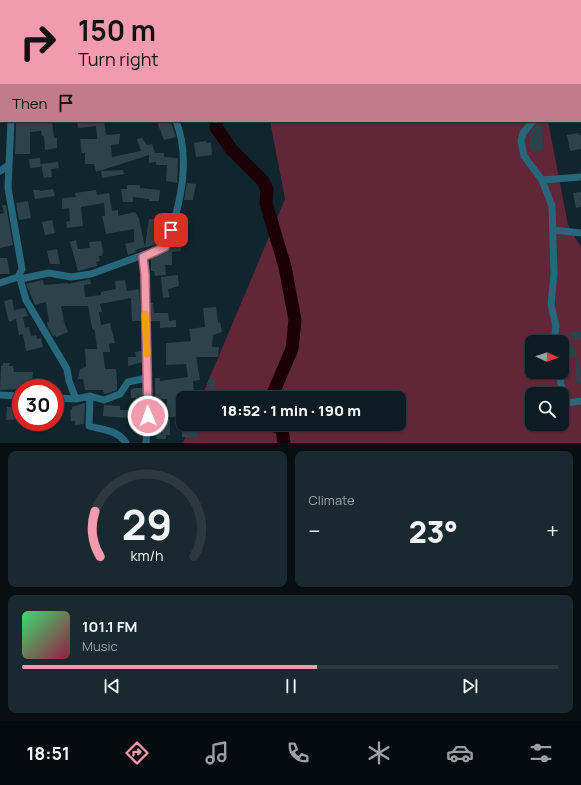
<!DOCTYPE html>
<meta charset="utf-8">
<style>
body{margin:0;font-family:Manrope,sans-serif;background:#1a292f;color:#f1f3f6;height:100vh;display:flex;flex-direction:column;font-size:15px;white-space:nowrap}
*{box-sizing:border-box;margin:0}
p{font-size:13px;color:#9aa1a5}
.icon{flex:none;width:22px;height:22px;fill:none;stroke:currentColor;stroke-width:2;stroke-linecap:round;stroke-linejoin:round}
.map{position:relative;height:443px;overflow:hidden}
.sheet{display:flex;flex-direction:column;gap:8px;padding:8px;background:#070f13;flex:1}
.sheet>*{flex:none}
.guide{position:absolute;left:0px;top:0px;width:581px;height:122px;box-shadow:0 1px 3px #0004,0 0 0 1px #2c3a40;background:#f29aae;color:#111;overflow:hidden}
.needle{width:26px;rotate:94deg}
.controls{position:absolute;left:525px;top:335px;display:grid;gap:8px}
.controls a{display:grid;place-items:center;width:44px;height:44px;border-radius:8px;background:#0c1c22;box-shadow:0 1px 3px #0004,0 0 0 1px #2c3a40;font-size:20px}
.speed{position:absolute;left:12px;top:379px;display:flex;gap:8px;font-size:20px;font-weight:700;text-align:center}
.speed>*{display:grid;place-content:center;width:52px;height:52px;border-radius:50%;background:#0c1c22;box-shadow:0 1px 3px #0004,0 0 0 1px #2c3a40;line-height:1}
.speed .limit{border:6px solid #d22;background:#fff;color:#111}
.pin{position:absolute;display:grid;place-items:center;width:34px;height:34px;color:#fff;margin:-17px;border-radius:8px;box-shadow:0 2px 6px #0006}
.me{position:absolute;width:44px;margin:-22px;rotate:358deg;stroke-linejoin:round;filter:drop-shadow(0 0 3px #0008)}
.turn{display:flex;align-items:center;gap:14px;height:84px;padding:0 12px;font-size:18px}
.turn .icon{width:52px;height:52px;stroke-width:2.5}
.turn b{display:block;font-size:28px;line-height:34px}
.then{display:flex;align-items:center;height:38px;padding:0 12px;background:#0003;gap:8px;font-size:15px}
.big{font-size:30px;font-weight:800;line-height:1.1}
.sheet .card{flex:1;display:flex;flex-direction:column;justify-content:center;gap:6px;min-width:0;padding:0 14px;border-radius:8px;background:#1a292f}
.sheet .dial{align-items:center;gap:0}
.dial svg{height:104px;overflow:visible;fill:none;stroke:#2c3a40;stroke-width:7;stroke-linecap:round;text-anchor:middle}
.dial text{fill:#f1f3f6;stroke:none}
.song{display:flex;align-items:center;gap:12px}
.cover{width:48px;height:48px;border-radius:6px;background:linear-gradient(135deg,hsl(140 70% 55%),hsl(340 70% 35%))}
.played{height:4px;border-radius:2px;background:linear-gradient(90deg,#f29aae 55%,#2c3a40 55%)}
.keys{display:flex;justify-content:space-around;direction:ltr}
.heat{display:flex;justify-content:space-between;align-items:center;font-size:22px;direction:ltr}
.sheet .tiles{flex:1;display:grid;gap:8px;grid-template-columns:1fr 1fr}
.card:last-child{grid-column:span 2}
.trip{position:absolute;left:176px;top:391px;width:230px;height:40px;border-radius:8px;background:#0c1c22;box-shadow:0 1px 3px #0004,0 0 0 1px #2c3a40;font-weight:800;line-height:40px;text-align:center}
.tabs{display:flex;height:64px;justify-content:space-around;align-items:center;background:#050b0e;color:#9aa1a5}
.tabs .icon{width:28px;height:28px}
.tabs .active{color:#f29aae}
.tabs b{font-size:18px;color:#f1f3f6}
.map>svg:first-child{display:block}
.green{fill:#612637;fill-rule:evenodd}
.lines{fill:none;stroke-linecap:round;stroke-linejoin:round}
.river{stroke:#1b0006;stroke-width:13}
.building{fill:#2d434b}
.street{stroke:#27677c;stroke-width:7}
.route-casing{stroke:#9d6471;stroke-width:10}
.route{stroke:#f29aae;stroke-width:7}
.slow{stroke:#f59e0b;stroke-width:7}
</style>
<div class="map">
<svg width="581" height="443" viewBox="0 0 581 443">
<rect width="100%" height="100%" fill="#10252d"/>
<path class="green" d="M245,0H526V1H245Z
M270,121H548L568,225L581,247V443H183L191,424H399V398H201L285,199ZM532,342H562V372H532ZM532,394H562V424H532Z"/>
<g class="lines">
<path class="river" d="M233,0L234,1
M217,121L216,127L231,149L263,181L267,190L266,203L285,267L295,320L292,349L271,398
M271,424L282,429L284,443"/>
</g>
<path class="building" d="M52,121L54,138H57V148L45,150L44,136H42L41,131L30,132V154H15L16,123Z
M77,121H104L106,135L120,134L119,144L111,145L112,157L141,151L137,139L142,138L147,145L152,144L155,153H164V157L178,158L177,183L166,181L167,165H156V162L149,163V155L96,172L94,164H85V153H82L81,148L80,139H97L96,126L78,128Z
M161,121H168L169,124L171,123L176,137L164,140L157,122Z
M535,126H542L543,150L539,151V152H532V149H529V133Z
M578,133L579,135H581V149L570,151L567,135Z
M206,141L207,143L211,142L212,155L196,157L194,143Z
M40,158L41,167L30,168L29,159Z
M58,162L59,168L51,169L52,177L44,178L41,164Z
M123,170L124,174L102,178L101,171Z
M187,183L196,184L193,200H184Z
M127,185H140V188L160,190L159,201H149V199L133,197V202H123L121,189H127Z
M53,189L55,196L35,199L33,190H39L40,191Z
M96,190L97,195L109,193L112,211L118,210V216L135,212L139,219L145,247L149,219H155V223L163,224L161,243L135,250L136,252L128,255L125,244L134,242V229L106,234L102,216H105L104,203L81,207L83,226L67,228L66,222L70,221L69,208L62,209V198L76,197L75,193Z
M581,192V207L576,208L573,193Z
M28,201L31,218L19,220L16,203Z
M2,205H6L13,245L0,248V214L4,213Z
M52,220L55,233L45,235L42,222Z
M76,240L78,249L90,248L89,242L101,241L103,252L102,256H99L100,261L96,262L97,266L78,271L70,242Z
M181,246V251L172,252V265H165L166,275L155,276L154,271H151V258L167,252L170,247Z
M57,249L60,264H50L47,251Z
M0,258H7L10,274H0Z
M178,275L179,286L168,289L169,297L163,298L161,277Z
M90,279L91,284L84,285L85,297L101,295V292L116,289L115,281L125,280L127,291L139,289L141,321H132L131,298L100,304L102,312H99L101,325L110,323L115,343L109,344L110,352H103L105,369H116L117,382V390L106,394H104L103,390H85L83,379H78L80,369L86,367L85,349H97L95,331L92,328L88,306H61L64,322L68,332L56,337L55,335L53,336L48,327L47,322H49L46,302L35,305L26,284L43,280L44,285L68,283V284Z
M12,299L14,310L25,308L28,316L23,317L25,328L29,327L31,336L36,335L37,339L41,338L43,347L26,351L23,334L19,335L16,319L9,322L4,301Z
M150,303H153L154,313H168L169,321L176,320V327L160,328V321H151Z
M216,307L218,323L220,322L222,332L213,335L212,347H219L218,357H196L200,380L193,381L194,397L183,398V416L165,418L167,399L155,400V378H160V381L188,377L186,364L166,365V343L191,341L189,329L205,327L203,308Z
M581,331V340L572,341L570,332Z
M574,345L577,357L563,360L562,347Z
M142,351L143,362L128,366V357H136L135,352Z
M580,359L581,383H577L575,360Z
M3,363H10L9,366H13L14,372H33L32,381L43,380V388L0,390L1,365L3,366Z
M208,380H214L215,389L217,390H224L225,398H209V396L198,397L197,391L209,390Z
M136,388H143V399L131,398V389Z
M85,403L84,424L75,425V421H71L70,410H72V407Z
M104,405L120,406V410H129L128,418L103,416Z
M7,407L21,408V419L6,420Z
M157,419H170V435H166V439H156Z
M182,432H198V438L182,437Z"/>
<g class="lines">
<path class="street" d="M0,0L1,7
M69,0V1
M510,0L511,1
M142,1V0
M580,51L581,50
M580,90L581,89
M0,114L1,115
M533,121L523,133L521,141L524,156L542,180L552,206L554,274L551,305L556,326L554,342
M0,171L9,165
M542,180L581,177
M553,230L581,233
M143,257L148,371V416L146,443
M18,277L20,279L26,300L67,369L69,381L76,399
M20,279L49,273L71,277L91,274L165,247C180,208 192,161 176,121
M0,283L18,277L22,269L8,188L11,121
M559,372L564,402L567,403L581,401
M0,395L21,396
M90,396L89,426C103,430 118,430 126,443
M55,398L76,399L90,396L104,400L120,394L128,382L147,378"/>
</g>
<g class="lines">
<defs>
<path id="route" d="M148,416L145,274L143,257L165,247L171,230"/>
</defs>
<use href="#route" class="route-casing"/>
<use href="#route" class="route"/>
<path class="slow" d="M145,314L147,354"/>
</g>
</svg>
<div class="controls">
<a><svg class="needle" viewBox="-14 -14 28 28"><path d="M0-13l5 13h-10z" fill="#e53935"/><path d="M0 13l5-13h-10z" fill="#9aa1a5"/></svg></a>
<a><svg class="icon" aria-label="search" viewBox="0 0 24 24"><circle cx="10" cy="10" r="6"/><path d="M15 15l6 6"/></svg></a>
</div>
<div class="speed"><div class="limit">30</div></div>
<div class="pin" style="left:171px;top:230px;background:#d93025"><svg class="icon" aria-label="arrive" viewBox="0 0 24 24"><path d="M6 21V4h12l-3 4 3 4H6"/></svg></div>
<svg class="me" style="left:148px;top:416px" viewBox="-20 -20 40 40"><circle r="17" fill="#f29aae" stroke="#fff" stroke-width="3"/><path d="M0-11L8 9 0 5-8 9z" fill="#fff"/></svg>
<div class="trip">18:52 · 1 min · 190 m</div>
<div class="guide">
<div class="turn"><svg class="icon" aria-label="right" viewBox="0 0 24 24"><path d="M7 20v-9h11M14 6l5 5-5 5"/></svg><div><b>150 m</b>Turn right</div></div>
<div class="then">Then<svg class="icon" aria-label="arrive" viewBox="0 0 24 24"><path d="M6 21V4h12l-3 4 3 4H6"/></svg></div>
</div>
</div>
<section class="sheet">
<div class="tiles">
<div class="card dial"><svg viewBox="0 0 100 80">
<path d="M14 69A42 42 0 1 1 86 69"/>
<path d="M14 69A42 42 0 0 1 10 34" stroke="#f29aae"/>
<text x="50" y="56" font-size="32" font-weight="700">29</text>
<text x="50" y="72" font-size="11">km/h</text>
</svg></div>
<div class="card"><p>Climate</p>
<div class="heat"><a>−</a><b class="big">23°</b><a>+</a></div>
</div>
<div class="card">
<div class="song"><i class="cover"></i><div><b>101.1 FM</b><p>Music</p></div></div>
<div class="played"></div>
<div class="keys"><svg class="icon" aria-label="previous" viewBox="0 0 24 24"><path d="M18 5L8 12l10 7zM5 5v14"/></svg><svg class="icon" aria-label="pause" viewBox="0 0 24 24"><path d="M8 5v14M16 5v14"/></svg><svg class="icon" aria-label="next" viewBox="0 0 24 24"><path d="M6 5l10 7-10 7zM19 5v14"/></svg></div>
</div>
</div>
</section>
<nav class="tabs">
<b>18:51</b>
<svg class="icon active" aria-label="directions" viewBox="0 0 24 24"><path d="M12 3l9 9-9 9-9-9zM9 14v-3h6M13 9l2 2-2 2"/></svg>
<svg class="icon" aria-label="music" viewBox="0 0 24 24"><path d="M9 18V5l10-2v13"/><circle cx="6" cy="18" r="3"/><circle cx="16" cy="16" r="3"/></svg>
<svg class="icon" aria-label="phone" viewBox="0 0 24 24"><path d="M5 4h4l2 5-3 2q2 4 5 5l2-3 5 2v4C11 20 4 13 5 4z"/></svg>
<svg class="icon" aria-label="climate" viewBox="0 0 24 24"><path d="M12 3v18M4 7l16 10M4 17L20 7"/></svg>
<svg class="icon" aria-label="car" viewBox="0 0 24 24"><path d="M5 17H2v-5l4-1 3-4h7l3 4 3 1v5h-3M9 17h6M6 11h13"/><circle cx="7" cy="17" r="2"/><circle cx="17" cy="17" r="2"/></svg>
<svg class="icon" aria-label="filters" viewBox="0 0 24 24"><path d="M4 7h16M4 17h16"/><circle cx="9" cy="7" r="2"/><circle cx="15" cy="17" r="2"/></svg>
</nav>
